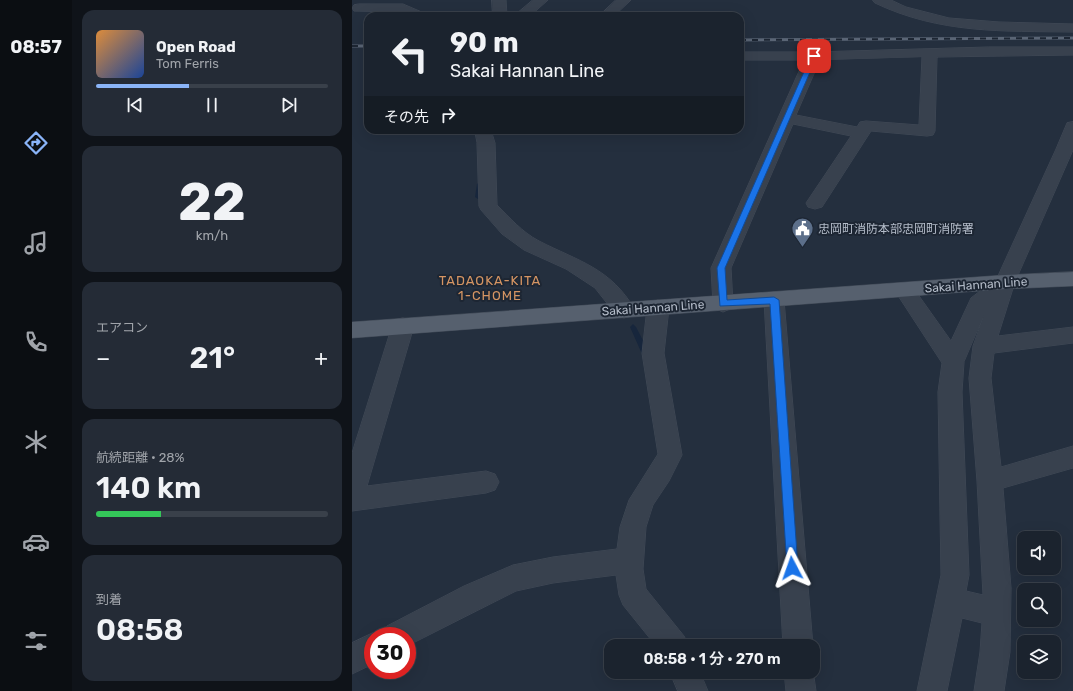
<!DOCTYPE html>
<html lang="ja">
<meta charset="utf-8">
<style>
body{margin:0;font-family:Rubik,"Noto Sans JP",sans-serif;background:#242b36;color:#f1f3f6;height:100vh;display:flex;flex-direction:column;font-size:15px;white-space:nowrap}
*{box-sizing:border-box;margin:0}
p{font-size:13px;color:#a0a4aa}
.icon{flex:none;width:22px;height:22px;fill:none;stroke:currentColor;stroke-width:2;stroke-linecap:round;stroke-linejoin:round}
.map{position:relative;flex:1;overflow:hidden}
.sheet{display:flex;flex-direction:column;gap:10px;padding:10px;background:#0f1319;width:280px}
.sheet>*{flex:none}
.hud{position:absolute;left:12px;top:12px;width:380px;height:122px;border-radius:12px;box-shadow:0 4px 16px #0002,0 0 0 1px #39404a;background:#1b232e;color:#f1f3f6;overflow:hidden}
.tools{position:absolute;left:665px;top:531px;display:grid;gap:8px}
.tools a{display:grid;place-items:center;width:44px;height:44px;border-radius:8px;background:#1b232e;box-shadow:0 4px 16px #0002,0 0 0 1px #39404a;font-size:20px}
.speed{position:absolute;left:12px;top:627px;display:flex;gap:8px;font-size:20px;font-weight:700;text-align:center}
.speed>*{display:grid;place-content:center;width:52px;height:52px;border-radius:50%;background:#1b232e;box-shadow:0 4px 16px #0002,0 0 0 1px #39404a;line-height:1}
.speed .limit{border:6px solid #d22;background:#fff;color:#111}
.pin{position:absolute;display:grid;place-items:center;width:34px;height:34px;color:#fff;margin:-17px;border-radius:8px;box-shadow:0 2px 6px #0006}
.me{position:absolute;width:44px;margin:-22px;rotate:356deg;stroke-linejoin:round;filter:drop-shadow(0 0 3px #0008)}
.turn{display:flex;align-items:center;gap:14px;height:84px;padding:0 20px;font-size:18px}
.turn .icon{width:52px;height:52px;stroke-width:2.5}
.turn b{display:block;font-size:28px;line-height:34px}
.then{display:flex;align-items:center;height:38px;padding:0 20px;background:#0003;gap:8px;font-size:15px}
.big{font-size:30px;font-weight:600;line-height:1.1}
.sheet .card{flex:1;display:flex;flex-direction:column;justify-content:center;gap:6px;min-width:0;padding:0 14px;border-radius:12px;background:#242b36}
.sheet .dial{align-items:center;gap:0}
.dial b{font-size:52px;line-height:1}
.song{display:flex;align-items:center;gap:12px}
.cover{width:48px;height:48px;border-radius:6px;background:linear-gradient(135deg,hsl(30 70% 55%),hsl(220 70% 35%))}
.played{height:4px;border-radius:2px;background:linear-gradient(90deg,#8ab4f8 40%,#39404a 40%)}
.keys{display:flex;justify-content:space-around;direction:ltr}
.heat{display:flex;justify-content:space-between;align-items:center;font-size:22px;direction:ltr}
.charge{height:6px;border-radius:3px;background:linear-gradient(90deg,#34c759 28%,#39404a 0)}
.trip{position:absolute;left:252px;top:639px;width:216px;height:40px;border-radius:12px;background:#1b232e;box-shadow:0 4px 16px #0002,0 0 0 1px #39404a;font-weight:600;line-height:40px;text-align:center}
main{display:flex;flex:1;min-height:0}
.menu{display:flex;flex-direction:column;width:72px;justify-content:space-around;align-items:center;background:#0b0e12;color:#a0a4aa}
.menu .icon{width:28px;height:28px}
.menu .selected{color:#8ab4f8}
.menu b{font-size:18px;color:#f1f3f6}
.map>svg:first-child{display:block}
.lines{fill:none;stroke-linecap:round;stroke-linejoin:round}
.stream{fill:#17263c;fill-rule:evenodd}
.minor-casing{stroke:#414a57;stroke-width:1}
.major-casing{stroke:#414a57;stroke-width:1}
.minor{fill:#38414e;fill-rule:evenodd}
.major{fill:#56606e;fill-rule:evenodd}
.rail-casing{stroke:#5a6575;stroke-width:3}
.rail{stroke:#1d2633;stroke-width:2;stroke-dasharray:6;stroke-linecap:butt}
.route{fill:#1a73e8;stroke:#114b97}
.labels{text-anchor:middle;dominant-baseline:central;stroke-width:4;stroke-linejoin:round;paint-order:stroke}
.poi-label{font-size:12px;fill:#b4bcc9;stroke:#1d2633;text-anchor:start}
.street-label{font-size:12px;fill:#b4bcc9;stroke:#1d2633}
.neighbourhood-label{font-size:13px;letter-spacing:1px;fill:#d59563;stroke:#1d2633}
</style>
<main>
<nav class="menu">
<b>08:57</b>
<svg class="icon selected" aria-label="directions" viewBox="0 0 24 24"><path d="M12 3l9 9-9 9-9-9zM9 14v-3h6M13 9l2 2-2 2"/></svg>
<svg class="icon" aria-label="music" viewBox="0 0 24 24"><path d="M9 18V5l10-2v13"/><circle cx="6" cy="18" r="3"/><circle cx="16" cy="16" r="3"/></svg>
<svg class="icon" aria-label="phone" viewBox="0 0 24 24"><path d="M5 4h4l2 5-3 2q2 4 5 5l2-3 5 2v4C11 20 4 13 5 4z"/></svg>
<svg class="icon" aria-label="climate" viewBox="0 0 24 24"><path d="M12 3v18M4 7l16 10M4 17L20 7"/></svg>
<svg class="icon" aria-label="car" viewBox="0 0 24 24"><path d="M5 17H2v-5l4-1 3-4h7l3 4 3 1v5h-3M9 17h6M6 11h13"/><circle cx="7" cy="17" r="2"/><circle cx="17" cy="17" r="2"/></svg>
<svg class="icon" aria-label="filters" viewBox="0 0 24 24"><path d="M4 7h16M4 17h16"/><circle cx="9" cy="7" r="2"/><circle cx="15" cy="17" r="2"/></svg>
</nav>
<section class="sheet">
<div class="card">
<div class="song"><i class="cover"></i><div><b>Open Road</b><p>Tom Ferris</p></div></div>
<div class="played"></div>
<div class="keys"><svg class="icon" aria-label="previous" viewBox="0 0 24 24"><path d="M18 5L8 12l10 7zM5 5v14"/></svg><svg class="icon" aria-label="pause" viewBox="0 0 24 24"><path d="M8 5v14M16 5v14"/></svg><svg class="icon" aria-label="next" viewBox="0 0 24 24"><path d="M6 5l10 7-10 7zM19 5v14"/></svg></div>
</div>
<div class="card dial"><b>22</b><p>km/h</p></div>
<div class="card"><p>エアコン</p>
<div class="heat"><a>−</a><b class="big">21°</b><a>+</a></div>
</div>
<div class="card"><p>航続距離 · 28%</p><b class="big">140 km</b><div class="charge"></div></div>
<div class="card"><p>到着</p><b class="big">08:58</b></div>
</section>
<div class="map">
<svg width="721" height="691" viewBox="0 0 721 691">
<rect width="100%" height="100%" fill="#242f3e"/>
<g class="lines">
<path class="stream" d="M128,182L131,184L129,197L126,199L123,197L125,184Z
M281,324L284,327L298,354L296,356H292L290,354L278,327Z"/>
<defs>
<path id="minor" d="M140,0H154L155,16H141Z
M181,0H196L178,16H162Z
M264,0H279L262,16H247Z
M521,0H539L554,7L597,18L647,22L721,24V32C651,31 588,34 523,3Z
M7,4H51L72,13L74,16H56L49,12L2,11L0,8L2,5Z
M637,47H721V55L585,57L583,131L581,135L575,136L519,131L470,207L463,209L456,207L454,203L499,136L441,124L379,268L381,304L378,309L371,312L364,309L361,304L359,268L452,60H388V52H462ZM570,57L567,125L514,121L508,122L505,127L444,115L468,60Z
M721,122V150L663,282L646,336L721,327V343L642,353L639,378L649,467L721,446V468L651,488L659,588L658,652L652,691H622L628,652L630,623L610,618L595,691H565L589,575L586,392L590,363L543,291L546,286L553,284L560,286L599,341L619,298L645,278L704,149L715,123ZM632,315L621,346L617,378L625,481L631,595L614,591L617,575L610,392L612,362Z
M123,130H139L143,143L145,205C158,218 170,232 187,241C226,261 259,268 283,310L279,316L272,318L265,316L243,288L214,269L172,250L150,234L129,210L127,206L125,143Z
M422,292L429,295L432,300L461,646H431L412,300L415,295Z
M306,300L313,303L317,308L312,353L330,455L317,481L301,505L294,527L291,569L294,589L332,636L337,646H304L271,605L267,595L264,575L201,583L164,591L55,646V636H30L35,626L112,586L161,565L201,557L265,549L268,527L277,500L306,454L290,353L295,308L299,303Z
M51,318L59,320L62,326L15,486L134,471L143,474L147,482L143,490L134,493L0,511V453L40,326L43,320Z
M21,633L27,636H21V664L0,674V643Z
M461,670L464,691H434L432,672H461Z
M318,672H348L356,691H326Z"/>
<path id="major" d="M721,272V286L653,289L0,338V322L653,275Z"/>
</defs>
<use href="#minor" class="minor-casing"/>
<use href="#major" class="major-casing"/>
<use href="#minor" class="minor"/>
<use href="#major" class="major"/>
<defs>
<path id="rail" d="M388,40L721,38
M0,46H16"/>
</defs>
<use href="#rail" class="rail-casing"/>
<use href="#rail" class="rail"/>
</g>
<path class="route" d="M462,54L465,56L373,268L375,300L422,297L427,300L446,568L444,571L440,573L436,571L435,568L418,304L368,306L365,268L459,56Z"/>
<defs>
<symbol id="civic-pin" viewBox="-11 -11 22 30"><path d="M0 17L-7.5 6A9.5 9.5 0 1 1 7.5 6Z" fill="#5c6f8a" stroke="#1d2633"/><path d="M-.6-6.5H3V-4.5H.6V-3L4-1V1h2V6H-6V1h2V-1L-.6-3ZM-1.2 2.5V6h2.4V2.5Z" fill="#fff"/></symbol>
</defs>
<g fill-rule="evenodd">
<use href="#civic-pin" x="438" y="216" width="25" height="34"/>
</g>
<g class="labels">
<g class="poi-label">
<text x="466" y="229">忠岡町消防本部忠岡町消防署</text>
</g>
<g class="street-label">
<text transform="translate(624 285) rotate(-4)">Sakai Hannan Line</text>
<text transform="translate(301 308) rotate(-4)">Sakai Hannan Line</text>
</g>
<g class="neighbourhood-label">
<text x="138" y="280">TADAOKA-KITA<tspan x="138" dy="15">1-CHOME</tspan></text>
</g>
</g>
</svg>
<div class="tools">
<a><svg class="icon" aria-label="sound" viewBox="0 0 24 24"><path d="M4 9h4l5-4v14l-5-4H4zM17 9q2 3 0 6"/></svg></a>
<a><svg class="icon" aria-label="search" viewBox="0 0 24 24"><circle cx="10" cy="10" r="6"/><path d="M15 15l6 6"/></svg></a>
<a><svg class="icon" aria-label="layers" viewBox="0 0 24 24"><path d="M12 4l9 5-9 5-9-5zM3 14l9 5 9-5"/></svg></a>
</div>
<div class="speed"><div class="limit">30</div></div>
<div class="pin" style="left:462px;top:56px;background:#d93025"><svg class="icon" aria-label="arrive" viewBox="0 0 24 24"><path d="M6 21V4h12l-3 4 3 4H6"/></svg></div>
<svg class="me" style="left:440px;top:568px" viewBox="-20 -20 40 40"><path d="M0-17L14 15 0 8-14 15z" fill="#1a73e8" stroke="#fff" stroke-width="4"/></svg>
<div class="trip">08:58 · 1 分 · 270 m</div>
<div class="hud">
<div class="turn"><svg class="icon" aria-label="left" viewBox="0 0 24 24"><path d="M17 20v-9H6M10 6l-5 5 5 5"/></svg><div><b>90 m</b>Sakai Hannan Line</div></div>
<div class="then">その先<svg class="icon" aria-label="right" viewBox="0 0 24 24"><path d="M7 20v-9h11M14 6l5 5-5 5"/></svg></div>
</div>
</div>
</main>
